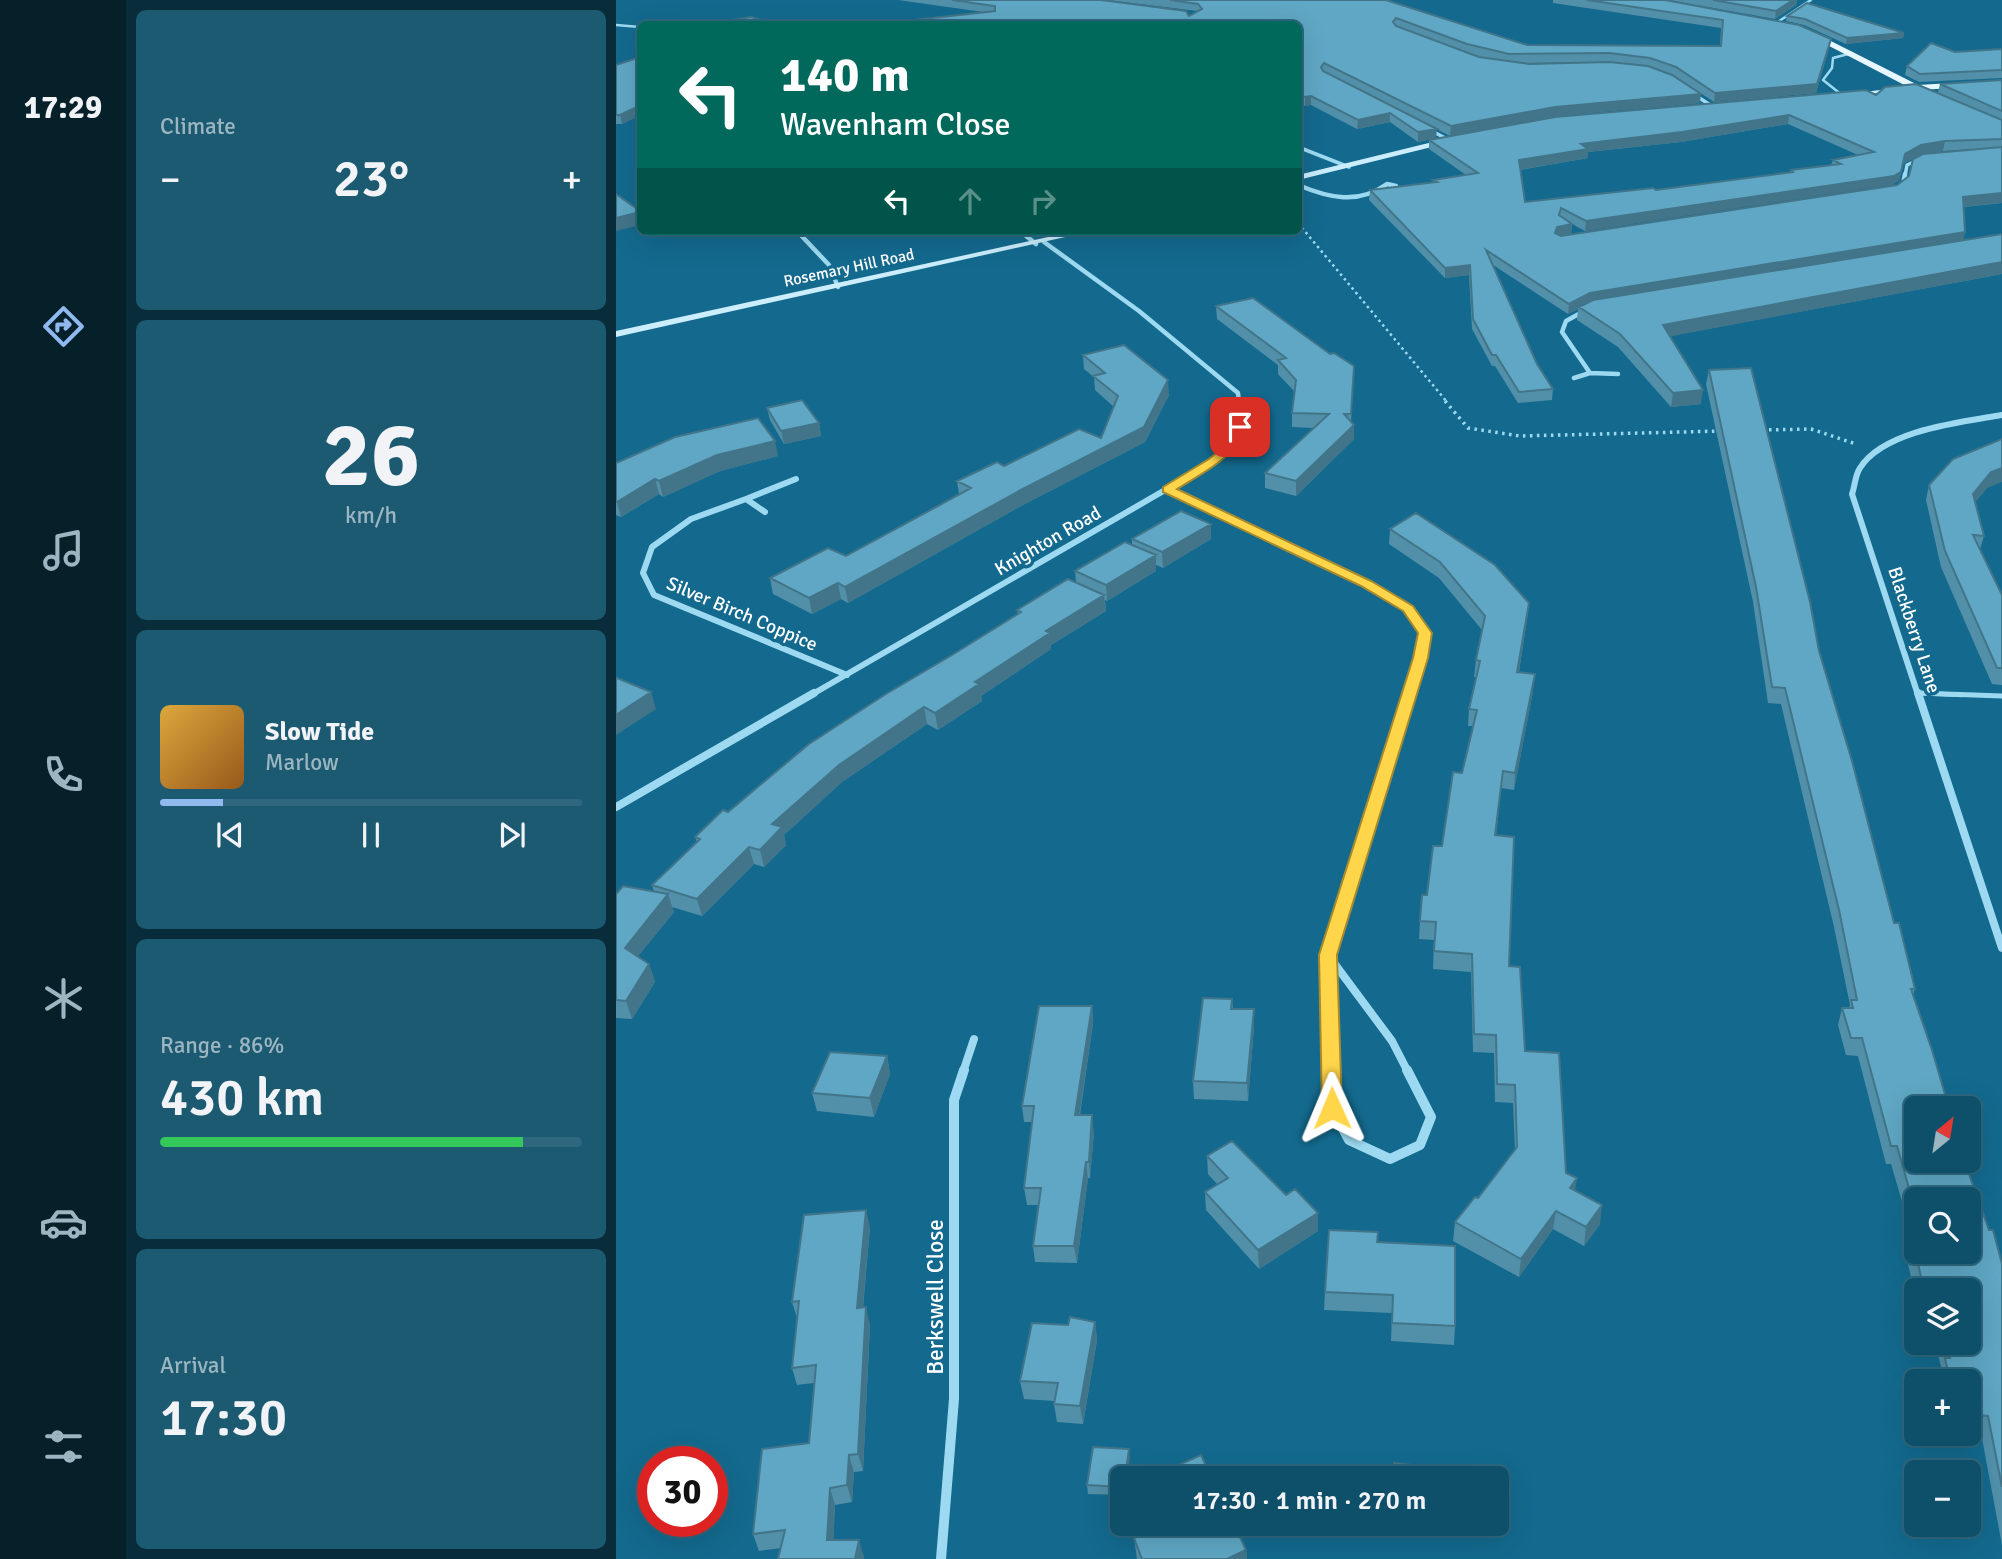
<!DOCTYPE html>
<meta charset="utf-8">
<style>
body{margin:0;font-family:Signika,sans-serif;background:#1c5a72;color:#f1f3f6;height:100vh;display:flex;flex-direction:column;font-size:26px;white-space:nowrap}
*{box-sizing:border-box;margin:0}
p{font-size:23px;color:#9bb5c1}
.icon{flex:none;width:38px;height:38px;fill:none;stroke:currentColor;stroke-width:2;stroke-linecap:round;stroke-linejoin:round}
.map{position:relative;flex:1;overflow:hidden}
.panel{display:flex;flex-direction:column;gap:10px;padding:10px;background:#082c3a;width:490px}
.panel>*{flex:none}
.hud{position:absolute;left:21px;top:21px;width:665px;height:214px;border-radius:10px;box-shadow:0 7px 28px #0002,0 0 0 2px #2e677e;background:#00695c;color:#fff;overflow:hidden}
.needle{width:46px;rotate:30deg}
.fabs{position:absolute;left:1288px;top:1096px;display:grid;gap:14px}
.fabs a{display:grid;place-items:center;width:77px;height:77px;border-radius:10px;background:#0e506a;box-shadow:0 7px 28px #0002,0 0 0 2px #2e677e;font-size:35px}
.speed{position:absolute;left:21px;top:1446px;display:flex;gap:14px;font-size:35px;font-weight:700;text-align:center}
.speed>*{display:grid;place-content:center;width:91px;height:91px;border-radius:50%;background:#0e506a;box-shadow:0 7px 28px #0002,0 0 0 2px #2e677e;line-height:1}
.speed .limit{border:10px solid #d22;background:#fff;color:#111}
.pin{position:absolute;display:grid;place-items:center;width:60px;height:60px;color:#fff;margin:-30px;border-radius:14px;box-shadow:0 4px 10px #0006}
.me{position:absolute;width:77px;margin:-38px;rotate:359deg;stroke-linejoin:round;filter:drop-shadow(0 0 5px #0008)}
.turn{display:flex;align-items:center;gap:24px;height:147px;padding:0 28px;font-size:32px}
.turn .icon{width:91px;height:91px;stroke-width:2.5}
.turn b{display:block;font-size:49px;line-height:60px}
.lanes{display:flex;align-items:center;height:66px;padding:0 28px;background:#0003;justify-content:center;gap:35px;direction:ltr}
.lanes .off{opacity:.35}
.big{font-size:52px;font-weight:600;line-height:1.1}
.panel .card{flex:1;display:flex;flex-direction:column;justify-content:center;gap:10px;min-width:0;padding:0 24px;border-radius:10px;background:#1c5a72}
.panel .dial{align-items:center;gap:0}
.dial b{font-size:91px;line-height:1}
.song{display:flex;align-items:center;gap:21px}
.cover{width:84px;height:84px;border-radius:10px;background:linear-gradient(135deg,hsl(40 70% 55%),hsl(30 70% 35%))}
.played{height:7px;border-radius:4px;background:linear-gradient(90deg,#90b9f0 15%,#2e677e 15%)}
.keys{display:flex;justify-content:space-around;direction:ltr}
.heat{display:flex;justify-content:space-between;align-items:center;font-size:38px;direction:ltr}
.charge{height:10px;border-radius:5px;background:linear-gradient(90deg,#34c759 86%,#2e677e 0)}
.trip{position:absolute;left:494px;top:1466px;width:399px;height:70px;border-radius:10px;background:#0e506a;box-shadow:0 7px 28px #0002,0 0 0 2px #2e677e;font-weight:600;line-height:70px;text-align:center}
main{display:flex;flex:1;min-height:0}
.menu{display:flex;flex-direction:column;width:126px;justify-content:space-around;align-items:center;background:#06202a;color:#9bb5c1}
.menu .icon{width:49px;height:49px}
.menu .selected{color:#90b9f0}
.menu b{font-size:32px;color:#f1f3f6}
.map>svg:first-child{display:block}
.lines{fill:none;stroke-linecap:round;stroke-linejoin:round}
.path-far1{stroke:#9ddaf1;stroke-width:2.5;stroke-dasharray:2.5 3.5;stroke-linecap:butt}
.path{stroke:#9ddaf1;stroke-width:3.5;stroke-dasharray:2.5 4.5;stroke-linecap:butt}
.lane-far2{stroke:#9ddaf1;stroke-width:2.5}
.lane-far1{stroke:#9ddaf1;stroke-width:4.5}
.lane{stroke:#9ddaf1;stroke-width:5}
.street-far4{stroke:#9ddaf1;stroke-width:3.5}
.street-far3{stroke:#9ddaf1;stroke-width:4.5}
.street-far2{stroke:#9ddaf1;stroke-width:6}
.street-far1{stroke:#9ddaf1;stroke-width:8}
.street{stroke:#9ddaf1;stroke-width:10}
.secondary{fill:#cbedfc;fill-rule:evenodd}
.primary{fill:#e7f7ff;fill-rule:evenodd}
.wall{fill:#5290a9;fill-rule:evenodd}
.shaded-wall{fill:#427589}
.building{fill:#5fa7c4;stroke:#427589;stroke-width:2;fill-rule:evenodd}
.route{fill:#ffd54a;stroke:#a68a30;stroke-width:2}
.labels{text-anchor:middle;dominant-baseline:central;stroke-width:7;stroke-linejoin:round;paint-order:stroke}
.far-street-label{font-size:16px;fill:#fff;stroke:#136a8e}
.street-label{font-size:19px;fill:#fff;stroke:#136a8e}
.near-street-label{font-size:23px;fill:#fff;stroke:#136a8e}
</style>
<main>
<nav class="menu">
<b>17:29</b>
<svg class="icon selected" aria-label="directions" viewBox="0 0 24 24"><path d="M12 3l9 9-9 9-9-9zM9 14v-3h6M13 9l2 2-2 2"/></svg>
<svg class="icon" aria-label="music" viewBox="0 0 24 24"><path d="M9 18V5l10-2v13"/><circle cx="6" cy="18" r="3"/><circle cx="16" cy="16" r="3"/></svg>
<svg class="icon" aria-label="phone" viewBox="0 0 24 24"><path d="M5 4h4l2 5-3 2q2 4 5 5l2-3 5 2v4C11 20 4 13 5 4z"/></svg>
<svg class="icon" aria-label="climate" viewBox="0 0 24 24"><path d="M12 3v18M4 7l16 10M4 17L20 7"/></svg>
<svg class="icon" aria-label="car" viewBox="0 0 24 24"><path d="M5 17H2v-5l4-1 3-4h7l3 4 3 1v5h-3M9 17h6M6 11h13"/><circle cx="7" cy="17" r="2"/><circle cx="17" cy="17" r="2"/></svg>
<svg class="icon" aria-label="filters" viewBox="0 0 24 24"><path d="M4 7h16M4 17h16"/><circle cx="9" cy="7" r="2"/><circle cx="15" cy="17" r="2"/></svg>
</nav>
<section class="panel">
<div class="card"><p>Climate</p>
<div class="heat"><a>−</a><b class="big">23°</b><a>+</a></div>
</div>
<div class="card dial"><b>26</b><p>km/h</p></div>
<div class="card">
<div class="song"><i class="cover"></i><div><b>Slow Tide</b><p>Marlow</p></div></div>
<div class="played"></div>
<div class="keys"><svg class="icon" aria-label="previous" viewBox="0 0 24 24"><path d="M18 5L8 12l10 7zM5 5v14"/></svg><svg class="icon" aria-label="pause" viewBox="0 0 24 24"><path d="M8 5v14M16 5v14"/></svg><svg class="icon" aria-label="next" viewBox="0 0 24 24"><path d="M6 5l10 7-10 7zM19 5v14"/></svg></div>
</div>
<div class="card"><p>Range · 86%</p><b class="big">430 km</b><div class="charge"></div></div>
<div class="card"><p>Arrival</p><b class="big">17:30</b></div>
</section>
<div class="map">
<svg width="1386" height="1559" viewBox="0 0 1386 1559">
<rect width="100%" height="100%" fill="#136a8e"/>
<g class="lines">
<path class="path-far1" d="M682,223L831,402"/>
<path class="path" d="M829,401L852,428L904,436L1106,431
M1146,430L1195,429L1240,444"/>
<path class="lane-far2" d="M1160,23L1195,0
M0,25L24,27
M1226,95L1207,80L1216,68L1217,58L1236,53"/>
<path class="lane-far1" d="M1302,693L1346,695"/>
<path class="lane" d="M1302,693L1386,696"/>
<path class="street-far4" d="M1077,94L1096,106
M812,129L833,140
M682,147L733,167
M1289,176L1291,165L1302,160"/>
<path class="street-far3" d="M682,185C713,198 742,205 771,184L780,186
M1282,187L1287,184L1289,174
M181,231L213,265L222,287
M404,231L420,244
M428,242L523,311L622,393L623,402
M970,310L950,321L946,332L974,373
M958,378L974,373L1002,374"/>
<path class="street-far2" d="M552,489L750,583L792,608L809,633L793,695
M130,499L75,519L36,547L27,573L38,595L231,675
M149,512L130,499L180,479
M195,695L594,464C616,447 628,429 623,401
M1302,695L1236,494C1239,486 1239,475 1244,468C1268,430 1346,422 1386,415"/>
<path class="street-far1" d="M1302,693L1386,948
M0,807L198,693
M712,955L776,1041L792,1072
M712,955L715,1072
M712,955L793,693
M347,1072L358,1039"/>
<path class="street" d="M715,1070L716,1108L733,1140L774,1159L804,1145L815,1117L791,1070
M325,1559L338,1399V1100L348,1070"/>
<path class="secondary" d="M1281,88L1283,91L1235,96L1231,94Z
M829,139L833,141L832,143L682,180V175Z
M460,231H476L0,337V331Z"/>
<path class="primary" d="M1193,30L1302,85L1386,80V86L1298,90L1190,34Z"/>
</g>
<path class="wall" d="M282,0H485L573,16L581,11L491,0H770L911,45L1104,46L1105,28L937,3V0H1049L1213,48L1200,93L1098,102L1059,76L1032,67L1084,103L938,116L834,136L737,86L820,138L802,142L774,122L741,129L695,105L689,106L682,102V24L367,12ZM993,62L913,64L902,63Z
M1052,0H1181L1180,5L1159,19Z
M1171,16L1288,33L1287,38L1230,44L1188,25L1170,21Z
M24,37V47L22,46L21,38Z
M1386,49V78L1303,82L1289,75L1291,66L1339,52Z
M24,57V115L6,124H0V65Z
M1386,80V203L1348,207L1347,240L1386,234V274L1054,336L1085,404L1055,407L1002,347L961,320L962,309L952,314L877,265L921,364L937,389L936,400L902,403L879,366H876L856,329L853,275L829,278L753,200L754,190L817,183V180L850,175L813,149V140L1260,95L1322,92L1324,84ZM1172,124L1242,155L1217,160L1215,165L1175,170L1174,172L1040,190L909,202L904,170L972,158V152L1065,142ZM1376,148L1309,154L1327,151ZM1307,154L1293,176L1281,185L955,234L956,224L969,231L1283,181L1287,164L1303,155Z
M600,306L737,380L735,422L738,425V439L680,496L649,488V473L698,428L676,427V413L679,392L662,374V365L601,319Z
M467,355L553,395L529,442L405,506L232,603L225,599L196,614L157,594L154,578L230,556L343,494L341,481L388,466L485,438L498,407L479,390L478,377L468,369Z
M1093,370L1203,651L1278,923L1299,989L1297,995L1300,1108L1373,1230L1386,1264V1545L1365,1433H1354L1353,1426V1381H1323L1322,1375L1325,1367L1319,1342H1353V1290H1300V1299L1287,1242L1293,1225L1275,1164H1270L1242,1056L1230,1055L1222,1025L1226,1008H1233L1234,1005L1218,927L1165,704L1152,703L1137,602L1090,384ZM1300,1199L1353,1251H1300Z
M151,408L203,423L205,436L168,444L154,420Z
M162,456L104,471L47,497L43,494L5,517L0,515V463Z
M1313,485L1371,488L1359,502L1368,536L1364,549L1386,595V685L1376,684L1325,567L1310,500Z
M595,524V539L547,568L540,565V571L491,601L489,600L490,611L435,645V649L365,696L366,701L322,730L311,724L226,782L168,835L170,845L148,867L138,864L86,916L56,907L58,912L22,956L33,964L39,982L16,1019L0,1018V894L38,892L36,885L81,842L79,837L112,812L336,655L402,614L401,610L460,582L459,571L516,545V539Z
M774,529L911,619L903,672L917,691L898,790L885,788L880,835L893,966L909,1051L950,1173L959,1191L984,1224L968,1246L937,1229L903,1277L837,1241L839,1222L862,1198L899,1150L897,1103L879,1102L878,1053L857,1052L855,972L817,969L818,940L803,939L804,921L826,846L846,773L857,726H852L853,709L860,677H858L860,660L866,630L823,578L773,544Z
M616,999L617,1009H638V1027L632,1101L578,1099L577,1081Z
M476,1006L477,1023L464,1115L478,1132L474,1178H472L461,1263L419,1262L417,1246L422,1205H411L408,1188L416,1122H408L406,1106Z
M271,1056L274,1074L258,1117L201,1111L196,1093Z
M591,1156L670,1195L702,1231L643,1269L590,1210L589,1192L601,1184L592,1174Z
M254,1227L247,1308L254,1325L247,1471L238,1472L236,1502L219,1505L217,1540L248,1557V1559H162L165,1548L143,1551L137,1534L193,1443L198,1383L181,1385L176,1368L181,1318L176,1302Z
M762,1242L839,1326L838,1345L775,1341L776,1313L708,1310L709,1292Z
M479,1322L481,1340L467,1424L441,1422L438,1404V1401L408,1399L404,1381L452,1325Z
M514,1458L506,1479V1495L472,1494L471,1485Z
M520,1524H618L630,1550L631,1559H521L518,1538L525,1535Z
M807,1524H856L855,1530Z"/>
<path class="shaded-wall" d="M1177,0H1181L1180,5L1159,19L1160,11Z
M1288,33L1287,38L1230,44L1231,38Z
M1215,39L1200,93L1098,102L1099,93Z
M1085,94L1084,103L938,116L834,136L835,126L939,107Z
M695,96V105L689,106V97Z
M23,106L24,115L6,124L4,115Z
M774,113V122L741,129L742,120Z
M1173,115L1172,124L1065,142L972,152V158L902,170L903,160L965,144Z
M821,129L820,138L802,142V132Z
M1329,141L1327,151L1303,155L1287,164L1283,181L1276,185L969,231L970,221L1289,154L1305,145Z
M1386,193V203L1345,207L1347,197Z
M24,212V225L0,231V218Z
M956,224L955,234L939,243V233L941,227Z
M1349,232L1347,242L963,307L962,309L952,314L953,304L974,293Z
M1386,262V274L1045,338L1047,325Z
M854,265L853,275L829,278V268Z
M552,380L553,395L529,442L405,506L232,603L229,587L403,491L528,427Z
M737,380L735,428L738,425V439L680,496V481L735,428Z
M1087,390L1085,404L1055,407L1057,393Z
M203,423L205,436L168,444L165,431Z
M159,441L162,456L104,471L47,497L43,481L101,455Z
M1386,468V482L1371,488L1353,510L1357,494L1375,472Z
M39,479L43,494L5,517L1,502Z
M595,524V539L547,568L546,552Z
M540,555V571L491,601L490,585Z
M222,583L225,599L196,614L193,598Z
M488,595L490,611L435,645V649L365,696L366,701L322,730L319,713L359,682L430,631Z
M913,603L911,619L900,689L901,672Z
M919,674L917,691L898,790L899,773Z
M35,692L40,709L0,735V715Z
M308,707L311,724L226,782L168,835L170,845L148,867L144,850L156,824L223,765Z
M133,847L138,864L86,916L81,899Z
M52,894L58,912L15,965L9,948Z
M33,964L39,982L16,1019L10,1001Z
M476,1006L477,1023L461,1132L459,1115Z
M638,1009V1027L632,1101L631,1083Z
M271,1056L274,1074L258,1117L254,1098Z
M476,1115L478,1132L474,1178L473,1162Z
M470,1162L472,1178L461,1263L458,1246Z
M961,1178L958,1197L954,1188Z
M986,1205L984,1224L968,1246L970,1227Z
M250,1210L254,1227L245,1326L241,1308Z
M940,1211L937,1229L903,1277L905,1259Z
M702,1213V1231L643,1269L642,1250Z
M250,1307L254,1325L247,1471L242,1454Z
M479,1322L481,1340L467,1424L464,1406Z
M513,1449L514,1458L511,1479H509Z
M233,1455L238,1472L236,1502L231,1485Z
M214,1488L219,1505L217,1557L211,1540Z
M243,1540L248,1557V1559H239Z
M630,1550L631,1559H611Z"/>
<path class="building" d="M336,0H485L570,11L573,16L586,9L582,4L554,0H770L911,45L1105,46L1107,20L971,0H1049L1183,25L1215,39L1201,84L1099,93L1060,67L1034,58L993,53L893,54L851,44L780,18L777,22L780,26L863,57L913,64L993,62L1032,66L1056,75L1085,94L939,107L835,126L708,63L705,67L707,71L821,129L802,132L774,113L742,120L695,96L689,97L682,93V24H261L379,11V6Z
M1097,0H1177L1160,11Z
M1191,3L1288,33L1231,38L1189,19L1171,16Z
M135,17L160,24H92Z
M1315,43L1339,52L1386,49V70L1304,74L1291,66Z
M24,57V106H23L4,115H0V65Z
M1386,80V111L1324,84Z
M1300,84L1386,120V139L1329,141L1305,145L1289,154L1285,172L1278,176L970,221L945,208L943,215L956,224L941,227L939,233L945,236L1281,185L1293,176L1297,159L1307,154L1386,147V193L1347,197L1349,232L974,293L953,304L870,250L921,364L937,389L903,392L880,355H876L857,319L854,265L829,268L754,190L821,182L817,180L862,173L813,140L939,117L1250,90L1260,95L1269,87ZM1173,115L1258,152L1217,160L1225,164L1175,170L1177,172L1040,190L1037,188L909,202L903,160L972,149L965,144L1066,132Z
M0,194L24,211V212L0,218Z
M1386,234V262L1047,325L1087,390L1057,393L1004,334L963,307L977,300Z
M637,298L714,354L718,353L738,366L735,414H728L738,425L680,481L649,473L713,414L676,413L680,380L662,360L670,358L600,306Z
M508,345L552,380L528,427L403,491L229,587L222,583L193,598L154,578L212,548L230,556L355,488L341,481L381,462L388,466L463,429L485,438L502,396L477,376L489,373L467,355Z
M1135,368L1194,602L1203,651L1236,761L1278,923H1283L1299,989H1295L1316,1050L1333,1108H1300V1160H1348L1373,1230H1377L1386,1264V1487L1372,1416L1361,1415L1356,1387H1353V1381H1334L1329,1358H1334L1330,1342H1353V1290H1317L1314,1282L1306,1281L1293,1225H1300V1251H1353V1199H1300V1213L1281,1146H1275L1246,1038H1235L1226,1008H1237L1235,1000H1241L1223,910L1169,688L1156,687L1140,587L1093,370Z
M186,400L203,423L165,431L151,408Z
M142,418L159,441L101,455L43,481L39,479L1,502L0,501V463L59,437Z
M1386,439V468L1375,472L1357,494L1368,536L1357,535L1386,595V668H1381L1329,551L1313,485L1337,459Z
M565,511L595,524L546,552L516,539Z
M800,513L879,565L913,603L901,672L919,674L899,773L887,771L879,835L898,837L893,966L904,967L909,1051L943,1053L950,1173L961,1178L954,1188L986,1205L970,1227L940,1211L905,1259L839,1222L859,1197L862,1198L901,1147L899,1085L881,1084L880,1035L858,1034L856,954L818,951L820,922L804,921L806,895H811L817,846H826L837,772L846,773L861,710L853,709L864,661L860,660L869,616L824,562L774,529Z
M509,542L540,555L490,585L459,571Z
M452,579L488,595L430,631L434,633L359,682L363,684L319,713L308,707L223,765L156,824L166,827L144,850L133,847L81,899L36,885L84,839L79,837L107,810L112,812L193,744L270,694L336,655L405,612L401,610Z
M1,678L35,692L0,715V679Z
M7,886L52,894L9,948L33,964L10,1001L0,1000V894Z
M587,998L616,999L615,1009H638L631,1083L577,1081Z
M423,1006H476L459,1115H476L473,1162H470L458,1246H417L425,1188H408L418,1106H406Z
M214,1052L271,1056L254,1098L196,1093Z
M616,1141L670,1195L679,1189L702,1213L642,1250L589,1192L612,1178L591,1156Z
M250,1210L241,1308L250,1307L242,1454L233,1455L231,1485L214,1488L211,1540H243L239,1559H162L169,1530L137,1534L146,1449L193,1443L200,1365L176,1368L183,1301L176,1302L188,1215Z
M713,1230L762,1232L761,1242L839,1246V1326L776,1323L777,1295L709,1292Z
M454,1317L479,1322L464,1406L438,1404L442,1383L404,1381L416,1323L452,1325Z
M477,1447L513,1449L509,1479H506V1487L471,1485Z
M585,1455L596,1479H531Z
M778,1463L859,1472L858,1479H777Z
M526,1524H618L630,1550L611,1559H526L518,1538L530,1533Z"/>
<path class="route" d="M620,424L630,427C615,461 591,470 561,489L755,581L797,606L816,633L812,658L721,955L726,1108L723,1113L716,1115L709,1113L706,1108L703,955L797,658L802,633L787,611L745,586L547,492V487L593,459L611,444Z"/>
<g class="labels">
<g class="far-street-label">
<text transform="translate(233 268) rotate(-12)">Rosemary Hill Road</text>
</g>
<g class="street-label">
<text transform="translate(432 541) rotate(-30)">Knighton Road</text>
<text transform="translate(126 614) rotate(23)">Silver Birch Coppice</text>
<text transform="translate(1298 630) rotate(72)">Blackberry Lane</text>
</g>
<g class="near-street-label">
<text transform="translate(319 1297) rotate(-90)">Berkswell Close</text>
</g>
</g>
</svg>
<div class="fabs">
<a><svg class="needle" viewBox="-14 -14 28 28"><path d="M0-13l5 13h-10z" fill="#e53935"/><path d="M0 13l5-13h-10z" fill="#9bb5c1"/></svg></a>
<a><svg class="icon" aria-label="search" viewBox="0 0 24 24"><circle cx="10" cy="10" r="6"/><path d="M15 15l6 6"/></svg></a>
<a><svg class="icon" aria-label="layers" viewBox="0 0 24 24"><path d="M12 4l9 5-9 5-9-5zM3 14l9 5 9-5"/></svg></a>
<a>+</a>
<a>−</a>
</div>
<div class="speed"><div class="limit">30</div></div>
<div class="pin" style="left:624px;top:427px;background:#d93025"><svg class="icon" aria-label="arrive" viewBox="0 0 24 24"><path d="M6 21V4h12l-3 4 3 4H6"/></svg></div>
<svg class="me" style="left:716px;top:1108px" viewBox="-20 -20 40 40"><path d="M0-17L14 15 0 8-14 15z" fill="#ffd54a" stroke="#fff" stroke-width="4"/></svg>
<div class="trip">17:30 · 1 min · 270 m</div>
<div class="hud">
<div class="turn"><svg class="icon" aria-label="left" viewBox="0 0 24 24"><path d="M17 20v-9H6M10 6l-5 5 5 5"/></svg><div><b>140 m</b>Wavenham Close</div></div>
<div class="lanes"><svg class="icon" aria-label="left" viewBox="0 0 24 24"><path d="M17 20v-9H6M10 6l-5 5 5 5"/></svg><svg class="icon off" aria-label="ahead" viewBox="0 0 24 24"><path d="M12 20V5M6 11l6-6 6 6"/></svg><svg class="icon off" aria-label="right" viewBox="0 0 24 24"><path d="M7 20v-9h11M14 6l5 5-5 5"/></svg></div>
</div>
</div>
</main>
